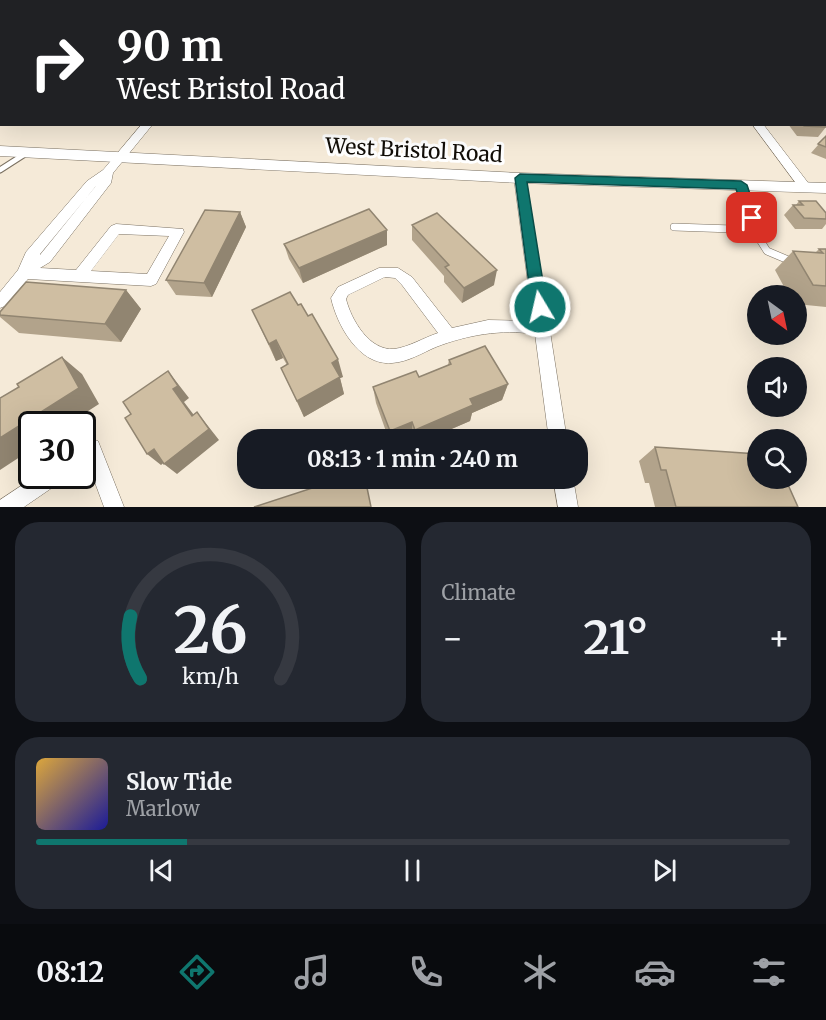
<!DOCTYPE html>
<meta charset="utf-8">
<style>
body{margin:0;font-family:Merriweather,serif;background:#242831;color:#f1f3f6;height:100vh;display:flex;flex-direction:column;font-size:22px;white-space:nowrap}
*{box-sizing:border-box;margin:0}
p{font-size:20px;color:#9ea1a6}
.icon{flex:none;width:33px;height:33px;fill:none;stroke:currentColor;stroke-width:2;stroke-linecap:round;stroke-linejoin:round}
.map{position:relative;height:507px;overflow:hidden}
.details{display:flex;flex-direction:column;gap:15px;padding:15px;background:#0d0f14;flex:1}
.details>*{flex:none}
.hud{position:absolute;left:0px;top:0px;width:826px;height:126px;box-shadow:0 6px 24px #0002;background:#202124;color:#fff;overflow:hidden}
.needle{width:39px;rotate:147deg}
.buttons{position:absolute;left:747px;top:285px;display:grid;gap:12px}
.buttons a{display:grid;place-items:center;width:60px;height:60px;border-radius:50%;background:#171b24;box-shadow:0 6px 24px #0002;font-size:30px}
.speed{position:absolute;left:18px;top:411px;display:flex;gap:12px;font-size:30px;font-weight:700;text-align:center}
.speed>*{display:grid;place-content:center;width:78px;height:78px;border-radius:50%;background:#171b24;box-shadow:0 6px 24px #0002;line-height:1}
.speed .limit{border:3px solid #111;border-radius:9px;background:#fff;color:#111}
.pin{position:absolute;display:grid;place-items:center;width:51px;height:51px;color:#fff;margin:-26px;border-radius:12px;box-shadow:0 3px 9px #0006}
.me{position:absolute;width:66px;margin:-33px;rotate:351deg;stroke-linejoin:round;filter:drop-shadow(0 0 4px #0008)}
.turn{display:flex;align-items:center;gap:21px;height:126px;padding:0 18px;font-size:27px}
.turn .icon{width:78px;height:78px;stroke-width:2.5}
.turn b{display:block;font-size:42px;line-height:51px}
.big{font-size:45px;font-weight:700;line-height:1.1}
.details .tile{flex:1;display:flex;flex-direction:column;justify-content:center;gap:9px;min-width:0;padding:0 21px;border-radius:24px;background:#242831}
.details .dial{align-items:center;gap:0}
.dial svg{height:156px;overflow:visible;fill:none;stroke:#363941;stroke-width:7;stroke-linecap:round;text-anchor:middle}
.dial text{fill:#f1f3f6;stroke:none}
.song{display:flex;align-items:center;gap:18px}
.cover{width:72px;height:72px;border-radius:9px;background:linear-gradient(135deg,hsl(40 70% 55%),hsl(240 70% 35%))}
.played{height:6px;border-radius:3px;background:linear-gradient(90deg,#0f766e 20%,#363941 20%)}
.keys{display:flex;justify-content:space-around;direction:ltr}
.heat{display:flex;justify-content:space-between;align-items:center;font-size:33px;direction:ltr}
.details .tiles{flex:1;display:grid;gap:15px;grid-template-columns:1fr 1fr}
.tile:last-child{grid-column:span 2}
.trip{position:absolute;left:237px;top:429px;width:351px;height:60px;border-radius:24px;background:#171b24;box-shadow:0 6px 24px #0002;font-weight:700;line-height:60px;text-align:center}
.menu{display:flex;height:96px;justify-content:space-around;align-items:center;background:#090b0e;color:#9ea1a6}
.menu .icon{width:42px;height:42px}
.menu .active{color:#0f766e}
.menu b{font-size:27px;color:#f1f3f6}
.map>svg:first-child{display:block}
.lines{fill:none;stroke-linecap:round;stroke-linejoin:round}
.service-far1-casing{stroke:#7b7162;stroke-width:7}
.service-casing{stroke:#7b7162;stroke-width:8}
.minor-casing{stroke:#7b7162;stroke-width:1}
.secondary-casing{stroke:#7b7162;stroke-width:1}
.service-far1{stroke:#fff;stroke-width:5}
.service{stroke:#fff;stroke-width:7}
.minor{fill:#fff;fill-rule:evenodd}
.secondary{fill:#fff;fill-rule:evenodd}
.wall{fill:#b2a38b}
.shaded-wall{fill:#918571}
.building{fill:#cfbea2;stroke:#918571;stroke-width:1.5}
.route{fill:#0f766e;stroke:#0a4d48;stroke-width:1.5}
.labels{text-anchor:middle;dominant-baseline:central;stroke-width:6;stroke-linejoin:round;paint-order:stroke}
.street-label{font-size:21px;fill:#120e08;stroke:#fff}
</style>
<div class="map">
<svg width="826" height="507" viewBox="0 0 826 507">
<rect width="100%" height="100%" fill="#f5ead8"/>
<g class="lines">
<defs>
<path id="service-far1" d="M0,170L28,152"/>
<path id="service" d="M741,185L757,235L767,251L793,262
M674,227L733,229L757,235"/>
<path id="minor" d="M66,0H74L65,2Z
M165,0H172L164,2Z
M266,0H272L265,2Z
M391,0H401L389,2Z
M606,0H615L604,2Z
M629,0H637L639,2H630Z
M789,0H796L797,2H790Z
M825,23H826V28H825Z
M0,42H2L0,47Z
M142,124H153L113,173L111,183L50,262L40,268L76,270L111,226L116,224L183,229L184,232L156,284L151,286L28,279L5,306L0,308V292L18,270L26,252L87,181L103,170ZM96,186L40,254V255L95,187ZM119,234L169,236L147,274L91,271Z
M752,124H763L809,184L811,187L809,190H801Z
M520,174L526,178L567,440H549L535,334C501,329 467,335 436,347C422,353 408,362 392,363C359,366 337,325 331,298L338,287L379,268H398L412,277L452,328L488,320L533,321L514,178ZM385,277L395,278L402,285L438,333C423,338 409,347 394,349C369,351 351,319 346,299L348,295Z
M91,439L98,441L124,507H104L87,461L82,463V443Z
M36,476H62L59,483L24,507H0V500Z
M553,478H573L578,507H558Z"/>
<path id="secondary" d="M0,146L520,173L826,183V193L520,183L0,156Z"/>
</defs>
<use href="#service-far1" class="service-far1-casing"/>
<use href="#service" class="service-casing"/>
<use href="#minor" class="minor-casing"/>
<use href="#secondary" class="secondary-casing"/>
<use href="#service-far1" class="service-far1"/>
<use href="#service" class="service"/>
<use href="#minor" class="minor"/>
<use href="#secondary" class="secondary"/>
</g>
<path class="wall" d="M788,124H824L826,127L818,137L797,136Z
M826,136V159L811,153Z
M799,201L826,213V224L822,229H795L784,215L793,205H796Z
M240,212L246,227L212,297L176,295L166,280Z
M412,225L494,285L462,303L444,282V276L412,240Z
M284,244L387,245L303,283L289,259Z
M819,249H826V307L796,304V296H789L775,270L793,251L815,253Z
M126,290L141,309L121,342L19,333L0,317V312Z
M298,305L343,377L340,378L344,394L304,417L281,368L287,365L283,358L276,361L252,310Z
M449,360L508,384L502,400L472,413L470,421L426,440H413L412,437L406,440H389L376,403L373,387L419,377L448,365Z
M655,447L790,478L786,480L798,507H655L649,483H645L639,461Z"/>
<path class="shaded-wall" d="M240,212L246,227L212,297L204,283Z
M387,230V245L303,283L299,268Z
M497,270L494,285L462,303L464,288Z
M126,290L141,309L121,342L105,324Z
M276,340L283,358L276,361L269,344Z
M62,357L82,374L99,404L68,424H32V449L0,470V438Z
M338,359L343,377L340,378L344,394L304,417L297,401L332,363Z
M168,371L189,398L184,402L203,427L192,416L173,389Z
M508,384L502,400L472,413L470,421L426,440H415V430L470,399Z
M197,412L219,440L177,474L164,464Z
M412,422V437L406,440H391L390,431Z
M154,449L167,460L161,465L147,454Z"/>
<path class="building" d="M803,124H824L826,127L804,126Z
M826,136V147L818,144Z
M799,201H816L826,213V219L804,218L793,205H803Z
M369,209L387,230L299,268L284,244Z
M205,210L240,212L204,283L166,280Z
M437,213L497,270L464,288L445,267L449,265L412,225Z
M819,249H826V286L813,285L793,251L823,253Z
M26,282L126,290L105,324L0,315V312Z
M290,292L298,305L301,304L308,316L312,314L338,359L332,363L340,377L297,401L281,368L288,364L276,340L269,344L252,310Z
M485,346L508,384L470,399L473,405L415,430L412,422L390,431L373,387L416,371L419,377L451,364L449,360Z
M62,357L79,388L0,438V398L19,387L17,384Z
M168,371L178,386L173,389L192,416L197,412L209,429L164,464L154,449L147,454L125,418L131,414L123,402Z
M655,447L758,454V478H785L798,507H676L666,470H661Z
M343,478H365L371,507H254Z"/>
<path class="route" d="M520,174L741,181L747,185L758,218L756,221H747L736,189L527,182L547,307L545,311L540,313L534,311L532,307L515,178Z"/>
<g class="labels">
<g class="street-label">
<text transform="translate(414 150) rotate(3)">West Bristol Road</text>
</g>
</g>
</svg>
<div class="buttons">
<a><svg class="needle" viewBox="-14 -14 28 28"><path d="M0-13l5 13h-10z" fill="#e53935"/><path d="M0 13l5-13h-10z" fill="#9ea1a6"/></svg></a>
<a><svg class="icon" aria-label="sound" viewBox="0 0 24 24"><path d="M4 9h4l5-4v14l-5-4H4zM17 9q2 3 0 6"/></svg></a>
<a><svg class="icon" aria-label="search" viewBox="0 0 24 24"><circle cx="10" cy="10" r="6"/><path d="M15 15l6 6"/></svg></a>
</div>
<div class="speed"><div class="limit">30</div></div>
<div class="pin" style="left:752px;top:218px;background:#d93025"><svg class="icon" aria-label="arrive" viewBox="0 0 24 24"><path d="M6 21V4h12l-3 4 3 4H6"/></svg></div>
<svg class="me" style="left:540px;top:307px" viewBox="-20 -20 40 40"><circle r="17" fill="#0f766e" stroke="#fff" stroke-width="3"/><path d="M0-11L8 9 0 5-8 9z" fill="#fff"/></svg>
<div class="trip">08:13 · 1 min · 240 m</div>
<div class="hud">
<div class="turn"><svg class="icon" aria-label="right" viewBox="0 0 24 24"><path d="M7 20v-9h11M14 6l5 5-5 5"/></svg><div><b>90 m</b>West Bristol Road</div></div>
</div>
</div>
<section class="details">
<div class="tiles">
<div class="tile dial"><svg viewBox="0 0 100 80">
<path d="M14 69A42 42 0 1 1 86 69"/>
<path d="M14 69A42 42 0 0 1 9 37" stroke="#0f766e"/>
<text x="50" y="56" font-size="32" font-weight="700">26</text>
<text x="50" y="72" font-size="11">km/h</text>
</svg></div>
<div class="tile"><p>Climate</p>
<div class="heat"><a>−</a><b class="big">21°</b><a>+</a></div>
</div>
<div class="tile">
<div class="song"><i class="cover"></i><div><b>Slow Tide</b><p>Marlow</p></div></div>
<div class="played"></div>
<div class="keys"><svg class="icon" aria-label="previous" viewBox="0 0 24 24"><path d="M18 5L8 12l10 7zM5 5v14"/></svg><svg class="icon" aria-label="pause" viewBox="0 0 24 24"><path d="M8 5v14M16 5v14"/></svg><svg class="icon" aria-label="next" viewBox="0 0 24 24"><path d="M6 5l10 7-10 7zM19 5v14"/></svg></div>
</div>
</div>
</section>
<nav class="menu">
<b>08:12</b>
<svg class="icon active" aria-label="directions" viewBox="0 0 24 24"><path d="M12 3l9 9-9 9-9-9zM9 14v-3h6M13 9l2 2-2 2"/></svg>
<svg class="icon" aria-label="music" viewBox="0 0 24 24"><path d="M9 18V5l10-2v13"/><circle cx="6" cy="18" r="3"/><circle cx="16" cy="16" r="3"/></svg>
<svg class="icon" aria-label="phone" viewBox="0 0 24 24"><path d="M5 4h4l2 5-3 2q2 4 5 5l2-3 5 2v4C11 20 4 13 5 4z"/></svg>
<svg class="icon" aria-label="climate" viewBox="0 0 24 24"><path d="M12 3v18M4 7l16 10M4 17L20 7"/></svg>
<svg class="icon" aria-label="car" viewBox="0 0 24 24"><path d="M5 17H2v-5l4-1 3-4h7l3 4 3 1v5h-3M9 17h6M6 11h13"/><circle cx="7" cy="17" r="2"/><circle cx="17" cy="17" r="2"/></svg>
<svg class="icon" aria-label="filters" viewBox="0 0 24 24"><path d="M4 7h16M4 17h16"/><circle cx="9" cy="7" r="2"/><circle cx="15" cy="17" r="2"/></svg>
</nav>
